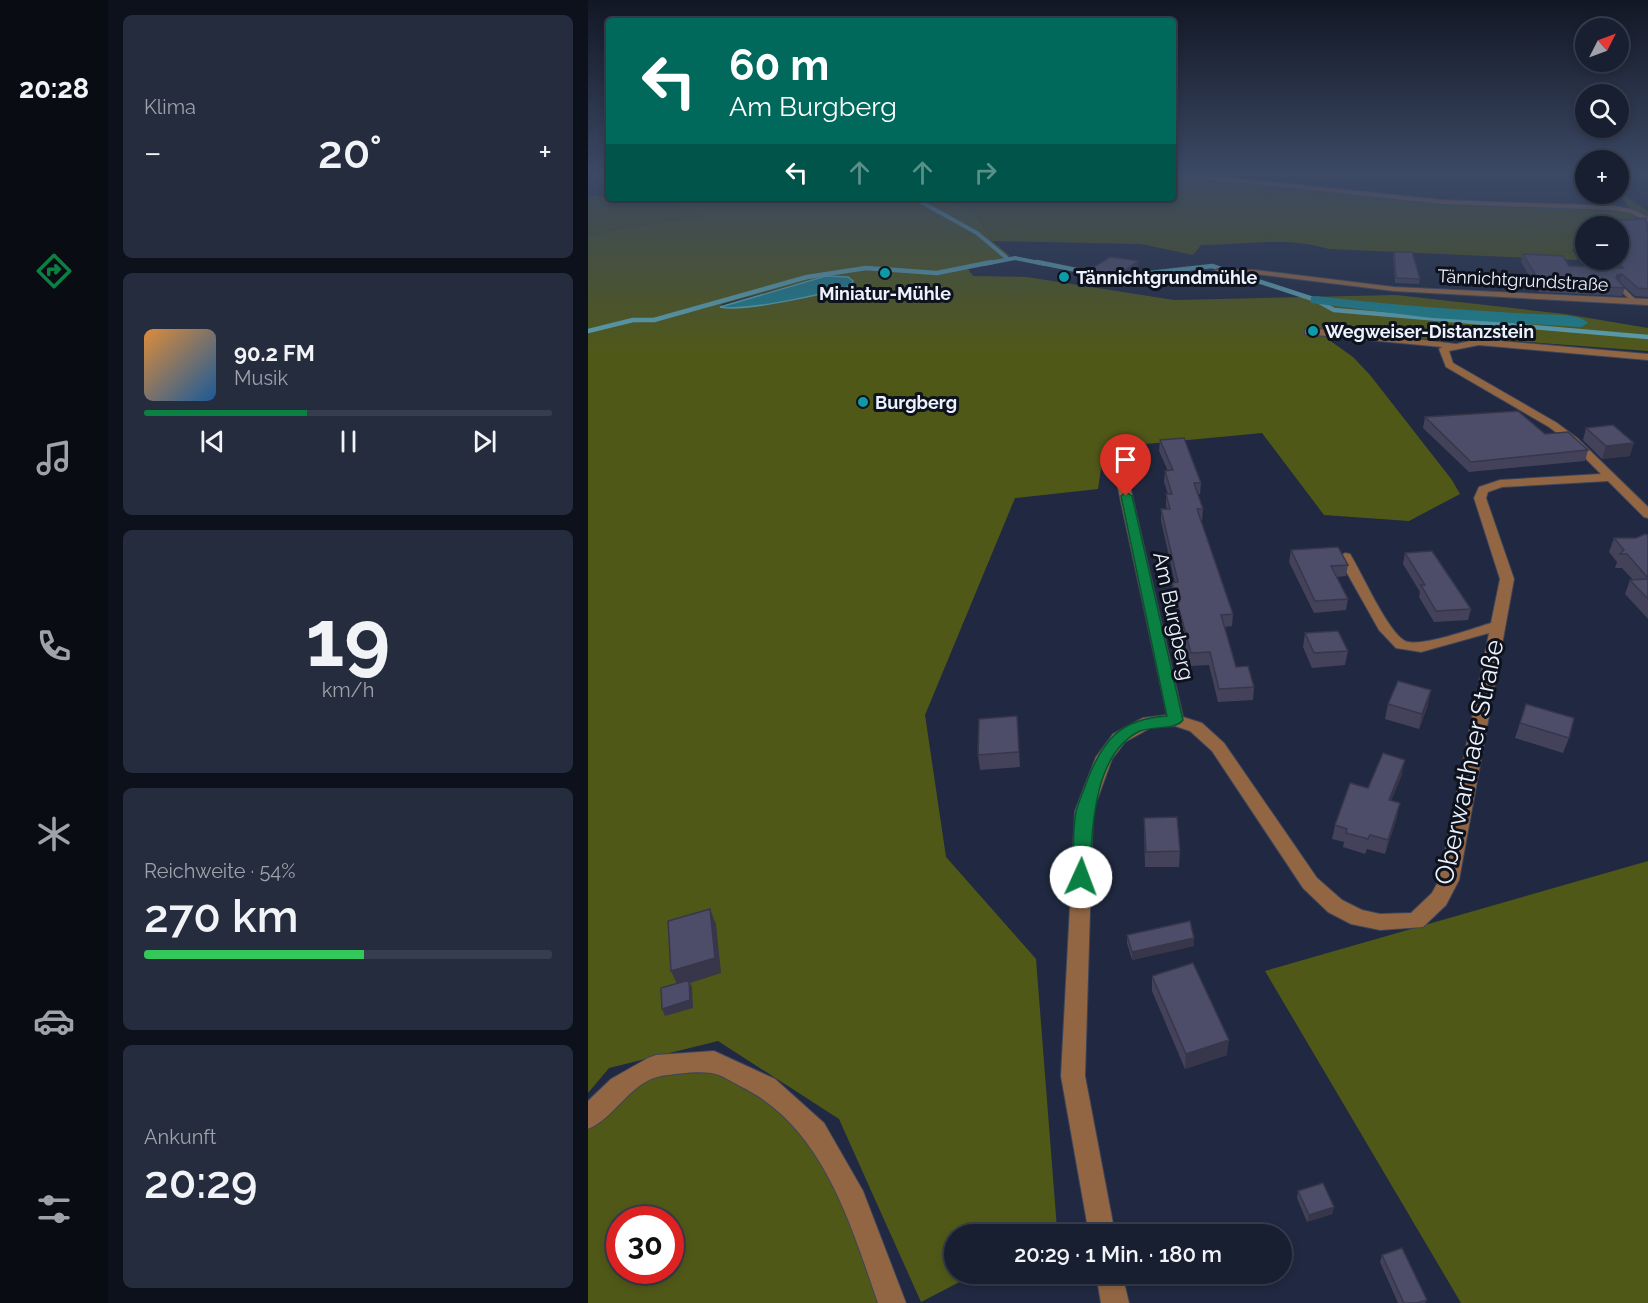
<!DOCTYPE html>
<html lang="de">
<meta charset="utf-8">
<style>
body{margin:0;font-family:Raleway,sans-serif;background:#252c3d;color:#f1f3f6;height:100vh;display:flex;flex-direction:column;font-size:22px;white-space:nowrap}
*{box-sizing:border-box;margin:0}
p{font-size:20px;color:#9fa2ab}
.icon{flex:none;width:33px;height:33px;fill:none;stroke:currentColor;stroke-width:2;stroke-linecap:round;stroke-linejoin:round}
.map{position:relative;flex:1;overflow:hidden}
.details{display:flex;flex-direction:column;gap:15px;padding:15px;background:#0d111b;width:480px}
.details>*{flex:none}
.banner{position:absolute;left:18px;top:18px;width:570px;height:183px;border-radius:6px;box-shadow:0 3px 9px #0003,0 0 0 2px #363d4d;background:#00695c;color:#fff;overflow:hidden}
.needle{width:39px;rotate:48deg}
.controls{position:absolute;left:987px;top:18px;display:grid;gap:12px}
.controls a{display:grid;place-items:center;width:54px;height:54px;border-radius:50%;background:#181f31;box-shadow:0 3px 9px #0003,0 0 0 2px #363d4d;font-size:30px}
.speed{position:absolute;left:18px;top:1206px;display:flex;gap:12px;font-size:30px;font-weight:700;text-align:center}
.speed>*{display:grid;place-content:center;width:78px;height:78px;border-radius:50%;background:#181f31;box-shadow:0 3px 9px #0003,0 0 0 2px #363d4d;line-height:1}
.speed .limit{border:9px solid #d22;background:#fff;color:#111}
.pin{position:absolute;display:grid;place-items:center;width:51px;height:51px;color:#fff;margin:-62px -26px;border-radius:50% 50% 50% 0;rotate:-45deg;box-shadow:0 0 6px #0007}
.pin .icon{rotate:45deg}
.me{position:absolute;width:66px;margin:-33px;rotate:2deg;stroke-linejoin:round;filter:drop-shadow(0 0 4px #0008)}
.turn{display:flex;align-items:center;gap:21px;height:126px;padding:0 24px;font-size:27px}
.turn .icon{width:78px;height:78px;stroke-width:2.5}
.turn b{display:block;font-size:42px;line-height:51px}
.lanes{display:flex;align-items:center;height:57px;padding:0 24px;background:#0003;justify-content:center;gap:30px;direction:ltr}
.lanes .off{opacity:.35}
.big{font-size:45px;font-weight:600;line-height:1.1}
.details .widget{flex:1;display:flex;flex-direction:column;justify-content:center;gap:9px;min-width:0;padding:0 21px;border-radius:9px;background:#252c3d}
.details .dial{align-items:center;gap:0}
.dial b{font-size:78px;line-height:1}
.song{display:flex;align-items:center;gap:18px}
.cover{width:72px;height:72px;border-radius:9px;background:linear-gradient(135deg,hsl(30 70% 55%),hsl(210 70% 35%))}
.played{height:6px;border-radius:3px;background:linear-gradient(90deg,#0b8043 40%,#363d4d 40%)}
.keys{display:flex;justify-content:space-around;direction:ltr}
.heat{display:flex;justify-content:space-between;align-items:center;font-size:33px;direction:ltr}
.charge{height:9px;border-radius:4px;background:linear-gradient(90deg,#34c759 54%,#363d4d 0)}
.trip{position:absolute;left:356px;top:1224px;width:348px;height:60px;border-radius:30px;background:#181f31;box-shadow:0 3px 9px #0003,0 0 0 2px #363d4d;font-weight:600;line-height:60px;text-align:center}
main{display:flex;flex:1;min-height:0}
.dock{display:flex;flex-direction:column;width:108px;justify-content:space-around;align-items:center;background:#0a0c14;color:#9fa2ab}
.dock .icon{width:42px;height:42px}
.dock .current{color:#0b8043}
.dock b{font-size:27px;color:#f1f3f6}
.map>svg:first-child{display:block}
.green{fill:#4a5214}
.forest{fill:#505818;fill-rule:evenodd}
.water{fill:#1d7f8b;stroke:#5ba1ae;stroke-width:1.5}
.lines{fill:none;stroke-linecap:round;stroke-linejoin:round}
.stream-far1{stroke:#5ba1ae;stroke-width:4}
.stream{stroke:#5ba1ae;stroke-width:4.5}
.canal{fill:#1d7f8b;fill-rule:evenodd}
.service-casing{stroke:#3d455b;stroke-width:2}
.minor-casing{stroke:#3d455b;stroke-width:2}
.tertiary-casing{stroke:#3d455b;stroke-width:2}
.service{fill:#926643;fill-rule:evenodd}
.minor{fill:#926643;fill-rule:evenodd}
.tertiary{fill:#926643;fill-rule:evenodd}
.wall{fill:#43425a}
.shaded-wall{fill:#37364a}
.building{fill:#4e4d69;stroke:#37364a;stroke-width:1.5}
.route{fill:#0b8043;stroke:#07532c;stroke-width:1.5}
.culture-dot{fill:#0f9aa8;stroke:#0e121d;stroke-width:2}
.labels{text-anchor:middle;dominant-baseline:central;stroke-width:6;stroke-linejoin:round;paint-order:stroke}
.far-poi-label{font-size:18px;font-weight:bold;fill:#ecf1fe;stroke:#0e121d;text-anchor:start}
.far-street-label{font-size:18px;fill:#ecf1fe;stroke:#0e121d}
.street-label{font-size:21px;fill:#ecf1fe;stroke:#0e121d}
.near-street-label{font-size:26px;fill:#ecf1fe;stroke:#0e121d}
</style>
<main>
<nav class="dock">
<b>20:28</b>
<svg class="icon current" aria-label="directions" viewBox="0 0 24 24"><path d="M12 3l9 9-9 9-9-9zM9 14v-3h6M13 9l2 2-2 2"/></svg>
<svg class="icon" aria-label="music" viewBox="0 0 24 24"><path d="M9 18V5l10-2v13"/><circle cx="6" cy="18" r="3"/><circle cx="16" cy="16" r="3"/></svg>
<svg class="icon" aria-label="phone" viewBox="0 0 24 24"><path d="M5 4h4l2 5-3 2q2 4 5 5l2-3 5 2v4C11 20 4 13 5 4z"/></svg>
<svg class="icon" aria-label="climate" viewBox="0 0 24 24"><path d="M12 3v18M4 7l16 10M4 17L20 7"/></svg>
<svg class="icon" aria-label="car" viewBox="0 0 24 24"><path d="M5 17H2v-5l4-1 3-4h7l3 4 3 1v5h-3M9 17h6M6 11h13"/><circle cx="7" cy="17" r="2"/><circle cx="17" cy="17" r="2"/></svg>
<svg class="icon" aria-label="filters" viewBox="0 0 24 24"><path d="M4 7h16M4 17h16"/><circle cx="9" cy="7" r="2"/><circle cx="15" cy="17" r="2"/></svg>
</nav>
<section class="details">
<div class="widget"><p>Klima</p>
<div class="heat"><a>−</a><b class="big">20°</b><a>+</a></div>
</div>
<div class="widget">
<div class="song"><i class="cover"></i><div><b>90.2 FM</b><p>Musik</p></div></div>
<div class="played"></div>
<div class="keys"><svg class="icon" aria-label="previous" viewBox="0 0 24 24"><path d="M18 5L8 12l10 7zM5 5v14"/></svg><svg class="icon" aria-label="pause" viewBox="0 0 24 24"><path d="M8 5v14M16 5v14"/></svg><svg class="icon" aria-label="next" viewBox="0 0 24 24"><path d="M6 5l10 7-10 7zM19 5v14"/></svg></div>
</div>
<div class="widget dial"><b>19</b><p>km/h</p></div>
<div class="widget"><p>Reichweite · 54%</p><b class="big">270 km</b><div class="charge"></div></div>
<div class="widget"><p>Ankunft</p><b class="big">20:29</b></div>
</section>
<div class="map">
<svg width="1060" height="1303" viewBox="0 0 1060 1303">
<rect width="100%" height="100%" fill="#202941"/>
<path class="green" d="M585,175L860,205L1043,210L1033,196L1018,194L1031,192L1060,211V244L1030,226H998L997,249H984L990,260L741,249C699,236 657,245 613,245L605,255L553,244L404,241L386,212L354,198H585Z
M0,196L76,199L115,217L23,230L0,237Z"/>
<path class="forest" d="M68,198H354L386,212L404,241L422,256L380,269L385,276L439,277L586,300L808,295L977,314L1060,328V351L873,337L855,340L756,334L741,340L765,357L782,375L864,480L872,494L821,521L736,515L674,433L516,448L510,489L427,498L337,715L358,857L448,959L469,1229L458,1234H366V1274H387L333,1302L251,1119L130,1041L21,1068L0,1093V237L23,230L114,217L76,199ZM238,276L243,292L132,307L134,304Z
M1060,861V1303H873L677,971Z
M126,1062L227,1131L304,1303H0V1117L31,1087ZM32,1220H82V1270H32Z"/>
<path class="water" d="M238,276L260,277L265,281L263,286C236,294 157,312 132,307Z"/>
<g class="lines">
<path class="stream-far1" d="M326,198L389,233L420,259
M396,264L427,258L457,264"/>
<path class="stream" d="M449,262L508,274
M526,277L624,266L728,300L746,310L1060,337
M0,331L45,320H66L219,277L278,268L349,273L404,262"/>
<path class="canal" d="M728,296C801,305 874,310 947,314C961,315 991,313 1000,323L993,327L844,318L723,303V297Z"/>
<defs>
<path id="service" d="M1028,284H1032L1049,301V303H1045L1028,286Z"/>
<path id="minor" d="M630,269L667,270L806,287L1060,299V305L806,291L667,274L627,273L626,271Z
M720,329L756,330L868,344L891,339L1060,354V360L891,345L861,351L865,363L969,423L989,438L1060,507V518L1056,517L1020,481L914,487L900,492L898,498L926,579L871,880L858,905L835,927L792,930L763,924L740,912L715,888L624,751L602,731L587,726L564,727L537,742L524,759L505,811L497,1076L527,1234H501L473,1076L487,811L508,757L525,734L555,718L579,715L522,451L528,448L534,451L595,717L614,723L636,743L729,878L754,900L774,910L792,914L823,913L844,893L851,880L901,633L833,652L808,648L791,630L750,557L757,553L762,554C774,573 799,631 817,641C832,648 886,628 903,623L912,579L886,498L891,487L912,480L1013,474L981,442L961,427L858,367L851,349L854,347L717,334V330Z
M126,1051L187,1079L236,1123L275,1191L318,1303H290C262,1223 235,1126 152,1086C144,1082 133,1074 123,1073C109,1071 88,1074 73,1076C42,1082 27,1118 0,1129V1101L23,1079L60,1058L68,1055Z
M508,1274H534L541,1303H513Z"/>
<path id="tertiary" d="M585,172L855,200L1027,206L1046,210L1060,217V222L1042,213L1027,210L855,204L585,176Z"/>
</defs>
<use href="#service" class="service-casing"/>
<use href="#minor" class="minor-casing"/>
<use href="#tertiary" class="tertiary-casing"/>
<use href="#service" class="service"/>
<use href="#minor" class="minor"/>
<use href="#tertiary" class="tertiary"/>
</g>
<path class="wall" d="M1015,222L1060,235V297L1047,296L1032,282H1031L1037,288L1034,296L951,292L933,262L935,254L981,266L1026,268L1023,264V260H1030V226H1014Z
M806,252L832,279L831,284L807,283L805,256Z
M550,268L522,287L493,283L492,276Z
M837,417L957,434L1000,450L997,461L881,472L835,428Z
M998,428L1042,456L1014,459L995,440Z
M572,440L613,483L612,494H610L615,509L614,521H613L645,614L644,626L637,627L648,667L666,687L665,700L630,702L621,665L603,666L583,595L584,583H587L573,521V509H579L578,506V494H580L576,482L577,471H580L571,451Z
M1060,535V619L1037,594L1042,580H1045L1034,568H1027L1029,562L1021,552L1026,538H1048Z
M703,550L760,565L758,576L749,577L760,599L758,610L726,613L701,562Z
M817,553L883,609L880,620L846,622L831,597L832,592L815,564Z
M717,633L760,651L757,665L724,668L715,647Z
M800,704L840,705L831,729L797,719Z
M938,704L981,738L975,753L927,738Z
M429,716L432,767L392,770L390,755Z
M814,774L803,801L809,817L797,854L779,849L777,854L755,847L756,842L744,839L747,825L780,788Z
M556,818L592,851L591,867H557L556,833Z
M539,935L606,938V946L544,960L539,943Z
M564,976L639,1055L597,1069L564,991Z
M710,1191L746,1207L744,1214L719,1222L709,1198Z
M794,1255L839,1300L837,1303H810L792,1262Z"/>
<path class="shaded-wall" d="M551,261L550,268L522,287V280Z
M1034,274L1032,282H1026L1029,275Z
M1046,443L1042,456L1014,459L1018,446Z
M843,690L840,705L831,729L834,714Z
M817,760L814,774L798,814L801,800Z
M812,803L809,817L797,854L800,840Z
M122,909L128,924L133,973L102,983L104,987L105,1008L77,1016L74,1009L90,986L83,971Z
M606,938V946L544,960V952Z
M641,1040L639,1055L597,1069L598,1054Z
M746,1207L744,1214L719,1222L721,1215Z"/>
<path class="building" d="M1058,218L1060,235V289L1050,288L1034,274L1029,275L1028,278L1037,288L953,284L935,254L975,256L981,266L1035,268L1028,260H1030V226H1019L1015,222Z
M806,252H824L832,279L808,278Z
M522,257L551,261L522,280L492,276Z
M930,411L957,434L980,432L1000,450L883,462L837,417Z
M1025,425L1046,443L1018,446L998,428Z
M596,438L613,483H606L615,509H609L645,614L633,615L648,667L660,666L666,687L631,689L622,652L603,653L584,583L590,582L573,509H582L578,494H584L577,471L585,470L572,440Z
M1057,534L1060,535V578L1039,554H1032L1036,550L1026,538H1048Z
M750,547L760,565L743,566L760,599L727,601L703,550Z
M844,551L883,609L848,611L833,585H837L817,553Z
M1060,579V599L1042,580Z
M750,631L760,651L726,653L717,633Z
M810,681L843,690L834,714L800,704Z
M938,704L986,718L981,738L932,723Z
M429,716L431,752L390,755L391,719Z
M795,753L817,760L801,800L812,803L800,840L782,835L780,839L758,833L759,829L747,825L762,783L780,788Z
M589,817L592,851L558,852L556,818Z
M122,909L127,958L83,971L80,921Z
M602,921L606,938L544,952L539,935Z
M605,963L641,1040L598,1054L564,976Z
M101,980L102,1000L74,1009L73,988Z
M735,1183L746,1207L721,1215L710,1191Z
M814,1248L839,1300L829,1303H816L794,1255Z"/>
<linearGradient id="sky" x2="0" y2="1"><stop stop-color="#121724"/><stop offset="0.49" stop-color="#3c4965"/><stop offset="1" stop-color="#3c4965" stop-opacity="0"/></linearGradient>
<rect width="1060" height="354" fill="url(#sky)"/>
<path class="route" d="M538,492L544,496L595,720C588,730 564,726 552,731C504,754 504,832 502,877L500,882H487L485,877C486,856 484,833 488,812C490,802 496,791 499,781C515,739 533,719 579,716L533,496Z"/>
<g class="culture-dot">
<circle cx="297" cy="273" r="6"/>
<circle cx="476" cy="277" r="6"/>
<circle cx="725" cy="331" r="6"/>
<circle cx="275" cy="402" r="6"/>
</g>
<g class="labels">
<g class="far-poi-label">
<text x="488" y="277">Tännichtgrundmühle</text>
<text x="297" y="293" text-anchor="middle">Miniatur-Mühle</text>
<text x="737" y="331">Wegweiser-Distanzstein</text>
<text x="287" y="402">Burgberg</text>
</g>
<g class="far-street-label">
<text transform="translate(935 280) rotate(3)">Tännichtgrundstraße</text>
</g>
<g class="street-label">
<text transform="translate(586 616) rotate(78)">Am Burgberg</text>
</g>
<g class="near-street-label">
<text transform="translate(881 762) rotate(-78)">Oberwarthaer Straße</text>
</g>
</g>
</svg>
<div class="controls">
<a><svg class="needle" viewBox="-14 -14 28 28"><path d="M0-13l5 13h-10z" fill="#e53935"/><path d="M0 13l5-13h-10z" fill="#9fa2ab"/></svg></a>
<a><svg class="icon" aria-label="search" viewBox="0 0 24 24"><circle cx="10" cy="10" r="6"/><path d="M15 15l6 6"/></svg></a>
<a>+</a>
<a>−</a>
</div>
<div class="speed"><div class="limit">30</div></div>
<div class="pin" style="left:538px;top:496px;background:#d93025"><svg class="icon" aria-label="arrive" viewBox="0 0 24 24"><path d="M6 21V4h12l-3 4 3 4H6"/></svg></div>
<svg class="me" style="left:493px;top:877px" viewBox="-20 -20 40 40"><circle r="19" fill="#fff"/><path d="M0-13L10 11 0 6-10 11z" fill="#0b8043"/></svg>
<div class="trip">20:29 · 1 Min. · 180 m</div>
<div class="banner">
<div class="turn"><svg class="icon" aria-label="left" viewBox="0 0 24 24"><path d="M17 20v-9H6M10 6l-5 5 5 5"/></svg><div><b>60 m</b>Am Burgberg</div></div>
<div class="lanes"><svg class="icon" aria-label="left" viewBox="0 0 24 24"><path d="M17 20v-9H6M10 6l-5 5 5 5"/></svg><svg class="icon off" aria-label="ahead" viewBox="0 0 24 24"><path d="M12 20V5M6 11l6-6 6 6"/></svg><svg class="icon off" aria-label="ahead" viewBox="0 0 24 24"><path d="M12 20V5M6 11l6-6 6 6"/></svg><svg class="icon off" aria-label="right" viewBox="0 0 24 24"><path d="M7 20v-9h11M14 6l5 5-5 5"/></svg></div>
</div>
</div>
</main>
